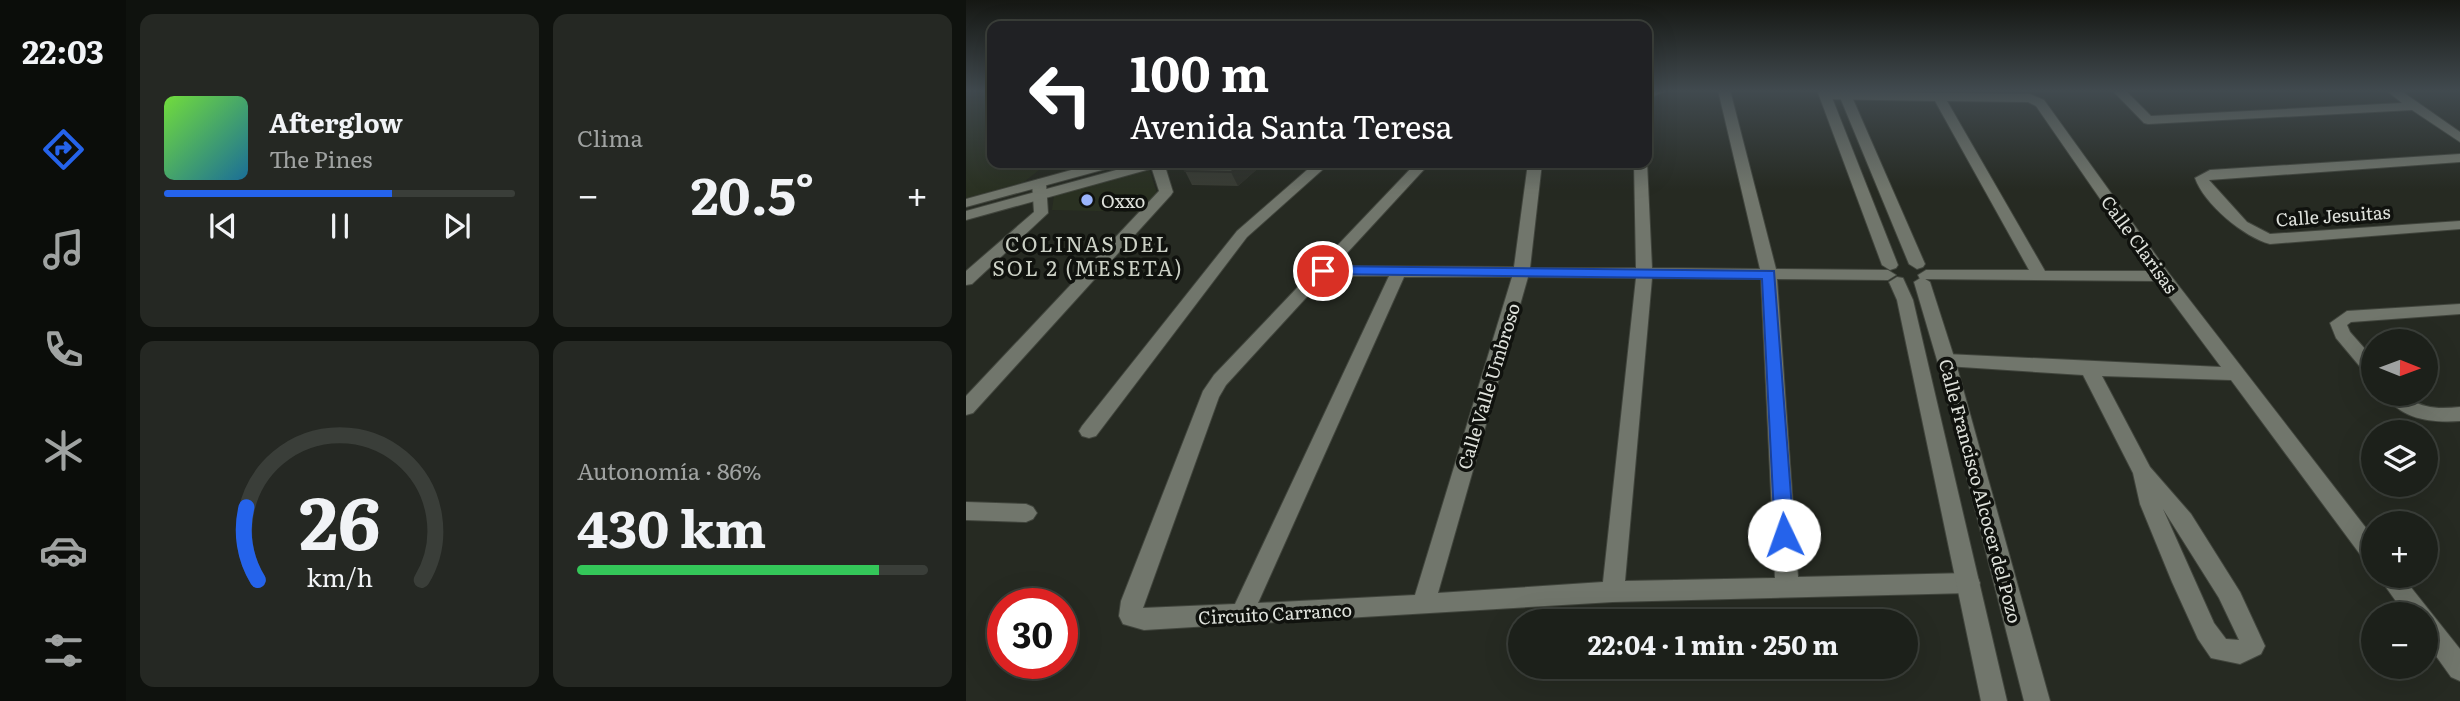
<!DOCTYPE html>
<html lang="es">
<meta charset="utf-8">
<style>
body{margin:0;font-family:Literata,serif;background:#252823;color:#f1f3f6;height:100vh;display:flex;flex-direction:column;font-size:26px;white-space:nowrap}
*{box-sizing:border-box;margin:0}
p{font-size:23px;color:#a0a3a2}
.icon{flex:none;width:38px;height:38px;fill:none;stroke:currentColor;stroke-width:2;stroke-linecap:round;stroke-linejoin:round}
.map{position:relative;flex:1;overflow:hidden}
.side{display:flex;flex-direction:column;gap:14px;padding:14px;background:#0f120e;width:840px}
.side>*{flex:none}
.hud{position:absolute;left:21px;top:21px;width:665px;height:147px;border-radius:14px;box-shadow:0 7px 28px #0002,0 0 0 2px #3a3e39;background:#202124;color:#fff;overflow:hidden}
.needle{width:46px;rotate:91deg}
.controls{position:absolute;left:1395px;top:329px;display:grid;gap:14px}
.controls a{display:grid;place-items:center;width:77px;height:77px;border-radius:50%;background:#1c201a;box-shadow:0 7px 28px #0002,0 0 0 2px #3a3e39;font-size:35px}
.speed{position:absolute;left:21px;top:588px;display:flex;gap:14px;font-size:35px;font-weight:700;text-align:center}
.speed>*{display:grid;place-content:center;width:91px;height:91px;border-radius:50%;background:#1c201a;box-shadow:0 7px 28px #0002,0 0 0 2px #3a3e39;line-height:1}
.speed .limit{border:10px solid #d22;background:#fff;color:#111}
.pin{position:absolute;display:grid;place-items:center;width:60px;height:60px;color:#fff;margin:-30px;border:4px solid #fff;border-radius:50%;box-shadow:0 2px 7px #0007}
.me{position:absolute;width:77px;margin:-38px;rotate:357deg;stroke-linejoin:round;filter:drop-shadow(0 0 5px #0008)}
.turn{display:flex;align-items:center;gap:24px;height:147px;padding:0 28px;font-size:32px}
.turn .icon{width:91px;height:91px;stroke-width:2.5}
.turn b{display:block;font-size:49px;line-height:60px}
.big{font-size:52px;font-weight:700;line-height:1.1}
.side .tile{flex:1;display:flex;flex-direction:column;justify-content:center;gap:10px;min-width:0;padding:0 24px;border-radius:14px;background:#252823}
.side .dial{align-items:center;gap:0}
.dial svg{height:182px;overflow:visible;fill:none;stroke:#3a3e39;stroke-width:7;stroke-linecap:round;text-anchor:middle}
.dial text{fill:#f1f3f6;stroke:none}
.song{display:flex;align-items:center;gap:21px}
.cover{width:84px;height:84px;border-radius:10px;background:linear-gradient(135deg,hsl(100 70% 55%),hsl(200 70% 35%))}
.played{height:7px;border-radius:4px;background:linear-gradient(90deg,#2563eb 65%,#3a3e39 65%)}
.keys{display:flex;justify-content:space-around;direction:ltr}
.heat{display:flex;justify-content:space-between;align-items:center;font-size:38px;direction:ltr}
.charge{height:10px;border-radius:5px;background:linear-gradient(90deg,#34c759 86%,#3a3e39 0)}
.side .tiles{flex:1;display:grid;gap:14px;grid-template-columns:repeat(2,1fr)}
.trip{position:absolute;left:542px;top:609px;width:410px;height:70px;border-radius:35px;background:#1c201a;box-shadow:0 7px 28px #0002,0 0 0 2px #3a3e39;font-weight:700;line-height:70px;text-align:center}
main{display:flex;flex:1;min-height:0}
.dock{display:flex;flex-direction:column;width:126px;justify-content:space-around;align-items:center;background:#0b0d0a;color:#a0a3a2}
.dock .icon{width:49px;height:49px}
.dock .current{color:#2563eb}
.dock b{font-size:32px;color:#f1f3f6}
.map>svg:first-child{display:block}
.built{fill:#2a3122}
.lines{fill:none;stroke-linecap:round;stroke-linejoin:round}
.minor-casing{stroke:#41453d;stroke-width:2}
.tertiary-casing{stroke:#41453d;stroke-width:2}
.minor{fill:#71766c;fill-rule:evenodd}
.tertiary{fill:#71766c;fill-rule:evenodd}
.wall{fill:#3a3d35}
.shaded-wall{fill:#2f322b}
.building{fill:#43473e;stroke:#2f322b;stroke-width:2}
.route{fill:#2563eb;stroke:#184099;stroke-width:2}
.poi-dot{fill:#9bb5fd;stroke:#10120e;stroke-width:2.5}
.labels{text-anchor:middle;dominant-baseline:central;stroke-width:7;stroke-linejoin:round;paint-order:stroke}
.poi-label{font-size:18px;fill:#dfe2dc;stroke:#10120e;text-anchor:start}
.street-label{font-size:18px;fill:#dfe2dc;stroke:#10120e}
.quarter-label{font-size:21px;letter-spacing:2px;fill:#ccd1c6;stroke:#10120e}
</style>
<main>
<nav class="dock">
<b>22:03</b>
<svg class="icon current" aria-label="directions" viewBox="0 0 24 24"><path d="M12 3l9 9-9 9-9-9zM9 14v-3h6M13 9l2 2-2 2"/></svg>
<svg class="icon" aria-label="music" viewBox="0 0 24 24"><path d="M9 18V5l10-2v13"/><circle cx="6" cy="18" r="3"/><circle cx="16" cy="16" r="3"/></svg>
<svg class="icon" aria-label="phone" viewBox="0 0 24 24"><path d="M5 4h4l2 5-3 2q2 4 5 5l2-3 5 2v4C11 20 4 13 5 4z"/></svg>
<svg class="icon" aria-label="climate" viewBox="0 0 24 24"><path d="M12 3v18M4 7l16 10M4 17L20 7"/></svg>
<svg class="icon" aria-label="car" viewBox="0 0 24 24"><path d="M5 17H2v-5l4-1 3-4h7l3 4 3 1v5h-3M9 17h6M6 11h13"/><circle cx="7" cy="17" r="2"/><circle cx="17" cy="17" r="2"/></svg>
<svg class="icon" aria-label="filters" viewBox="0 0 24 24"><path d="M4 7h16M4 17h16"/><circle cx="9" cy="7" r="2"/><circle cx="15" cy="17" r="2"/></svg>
</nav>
<section class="side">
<div class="tiles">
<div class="tile">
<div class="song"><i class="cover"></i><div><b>Afterglow</b><p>The Pines</p></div></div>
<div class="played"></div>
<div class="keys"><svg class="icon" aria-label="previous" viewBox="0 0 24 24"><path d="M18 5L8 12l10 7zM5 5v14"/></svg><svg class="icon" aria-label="pause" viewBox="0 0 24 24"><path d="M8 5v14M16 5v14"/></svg><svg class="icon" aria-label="next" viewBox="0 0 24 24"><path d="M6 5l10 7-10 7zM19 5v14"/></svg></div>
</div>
<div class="tile"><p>Clima</p>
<div class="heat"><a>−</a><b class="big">20.5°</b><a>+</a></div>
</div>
<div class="tile dial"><svg viewBox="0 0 100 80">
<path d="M14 69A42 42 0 1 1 86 69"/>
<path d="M14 69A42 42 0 0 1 9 37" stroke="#2563eb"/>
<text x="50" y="56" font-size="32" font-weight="700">26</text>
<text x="50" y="72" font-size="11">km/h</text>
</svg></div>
<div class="tile"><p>Autonomía · 86%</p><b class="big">430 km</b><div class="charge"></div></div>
</div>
</section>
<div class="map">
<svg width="1494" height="701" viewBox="0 0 1494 701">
<rect width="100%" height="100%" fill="#262a22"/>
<path class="built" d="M0,90H26V163H82L58,182L0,198Z
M183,169L191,193L172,212L86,210L88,196Z"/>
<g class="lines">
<defs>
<path id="minor" d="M681,90H704L681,98Z
M752,90H764L810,269L922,270L930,275L922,280L811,279L832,577L1003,573L1011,576L1014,583L1011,590L1003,593L647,602L178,630L157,624L153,616L155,601L237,391L248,375L450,163H464L369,266L548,267L562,163H576L564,268H670L668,163L681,162L686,268L794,269ZM360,276H423L269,604L177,608L253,397L260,385ZM438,277H546L449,595L292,603ZM562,277L670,278L637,582L472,593ZM686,278L795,279L809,578L659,581Z
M1146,90H1159L1185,116L1436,103L1420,90H1434L1494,132V142L1446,110L1182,124L1178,123Z
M859,92L1064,94L1078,100L1202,272L1407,537V564L1399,561L1265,380L1136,376L1184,467L1225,514L1274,592L1299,646L1295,654L1274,664L1245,658L1232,639L1206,582L1174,504L1167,473L1117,375L980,366L974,364L971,360L974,356L980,354L1255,367L1191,281L954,279L952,275L960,270H1063L969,101L855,99V93ZM981,101L1062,102L1070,106L1184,271H1079ZM1197,509L1253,598L1273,640L1260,639L1248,623Z
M1494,154V162L1243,180L1281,222L1304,234L1494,221V229L1304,244C1278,237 1238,204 1229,178L1244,170Z
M184,163H198L207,192L205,195L7,413L0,415V396L193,191Z
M349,163H364L281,237L130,436L123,438L116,436L113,431L116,426L271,231Z
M73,179L80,183L82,213L6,284L0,285V271L68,212L66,183Z
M1494,304V314L1385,322L1381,325L1384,332L1407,358V376L1401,375L1370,338L1364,323L1381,311Z
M1419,394C1445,393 1440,401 1460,406C1471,409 1483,408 1494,407V421C1467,423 1434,420 1419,394Z
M0,502L60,504L67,507L71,513L67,519L60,522L0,520Z
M1412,576H1436L1494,649V681L1485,677L1460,642V614H1439Z"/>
<path id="tertiary" d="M851,90H863L932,265L930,268L924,270L916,265Z
M871,90H883L959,264L957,267L951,269L943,264Z
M131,163L149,164L147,167L0,207V199Z
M176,163H197L195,166L0,220V211Z
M931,277L937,278L947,300L1041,701H1015L931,300L923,282Z
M956,277L964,282L989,360L1084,701H1058L971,360L948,282Z"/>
</defs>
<use href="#minor" class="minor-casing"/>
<use href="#tertiary" class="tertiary-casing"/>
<use href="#minor" class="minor"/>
<use href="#tertiary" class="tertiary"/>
</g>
<path class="wall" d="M215,163H298L272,186L226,185Z"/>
<path class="shaded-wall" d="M277,163H298L272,186L265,172Z"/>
<path class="building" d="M215,163H277L265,172L219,171Z"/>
<linearGradient id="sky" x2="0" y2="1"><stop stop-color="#151713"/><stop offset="0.48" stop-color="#414a4f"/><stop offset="1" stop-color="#414a4f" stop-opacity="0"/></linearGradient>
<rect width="1494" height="189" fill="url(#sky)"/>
<path class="route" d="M357,266L808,271L828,535L825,541L818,543L811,541L809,535L796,279L352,274V267Z"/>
<circle class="poi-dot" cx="121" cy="200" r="7"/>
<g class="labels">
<g class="poi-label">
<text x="135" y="200">Oxxo</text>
</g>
<g class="street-label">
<text transform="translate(1367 215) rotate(-4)">Calle Jesuitas</text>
<text transform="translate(1174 244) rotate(54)">Calle Clarisas</text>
<text transform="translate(522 386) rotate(-73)">Calle Valle Umbroso</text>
<text transform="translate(1015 491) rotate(75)">Calle Francisco Alcocer del Pozo</text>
<text transform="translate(309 613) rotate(-3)">Circuito Carranco</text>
</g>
<g class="quarter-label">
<text x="122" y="242">COLINAS DEL<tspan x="122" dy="24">SOL 2 (MESETA)</tspan></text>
</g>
</g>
</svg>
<div class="controls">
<a><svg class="needle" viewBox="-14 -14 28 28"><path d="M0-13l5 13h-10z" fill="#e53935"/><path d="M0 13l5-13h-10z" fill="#a0a3a2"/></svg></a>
<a><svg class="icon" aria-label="layers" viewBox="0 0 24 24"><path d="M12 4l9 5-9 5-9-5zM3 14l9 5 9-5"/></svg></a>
<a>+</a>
<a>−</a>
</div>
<div class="speed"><div class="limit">30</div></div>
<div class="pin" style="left:357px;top:271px;background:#d93025"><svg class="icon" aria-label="arrive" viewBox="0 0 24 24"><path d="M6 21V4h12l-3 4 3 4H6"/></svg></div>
<svg class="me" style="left:818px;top:535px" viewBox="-20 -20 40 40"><circle r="19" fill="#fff"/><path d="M0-13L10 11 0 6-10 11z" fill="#2563eb"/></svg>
<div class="trip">22:04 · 1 min · 250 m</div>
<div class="hud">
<div class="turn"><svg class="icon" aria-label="left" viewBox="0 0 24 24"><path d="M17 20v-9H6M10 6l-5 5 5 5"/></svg><div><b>100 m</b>Avenida Santa Teresa</div></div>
</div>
</div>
</main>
